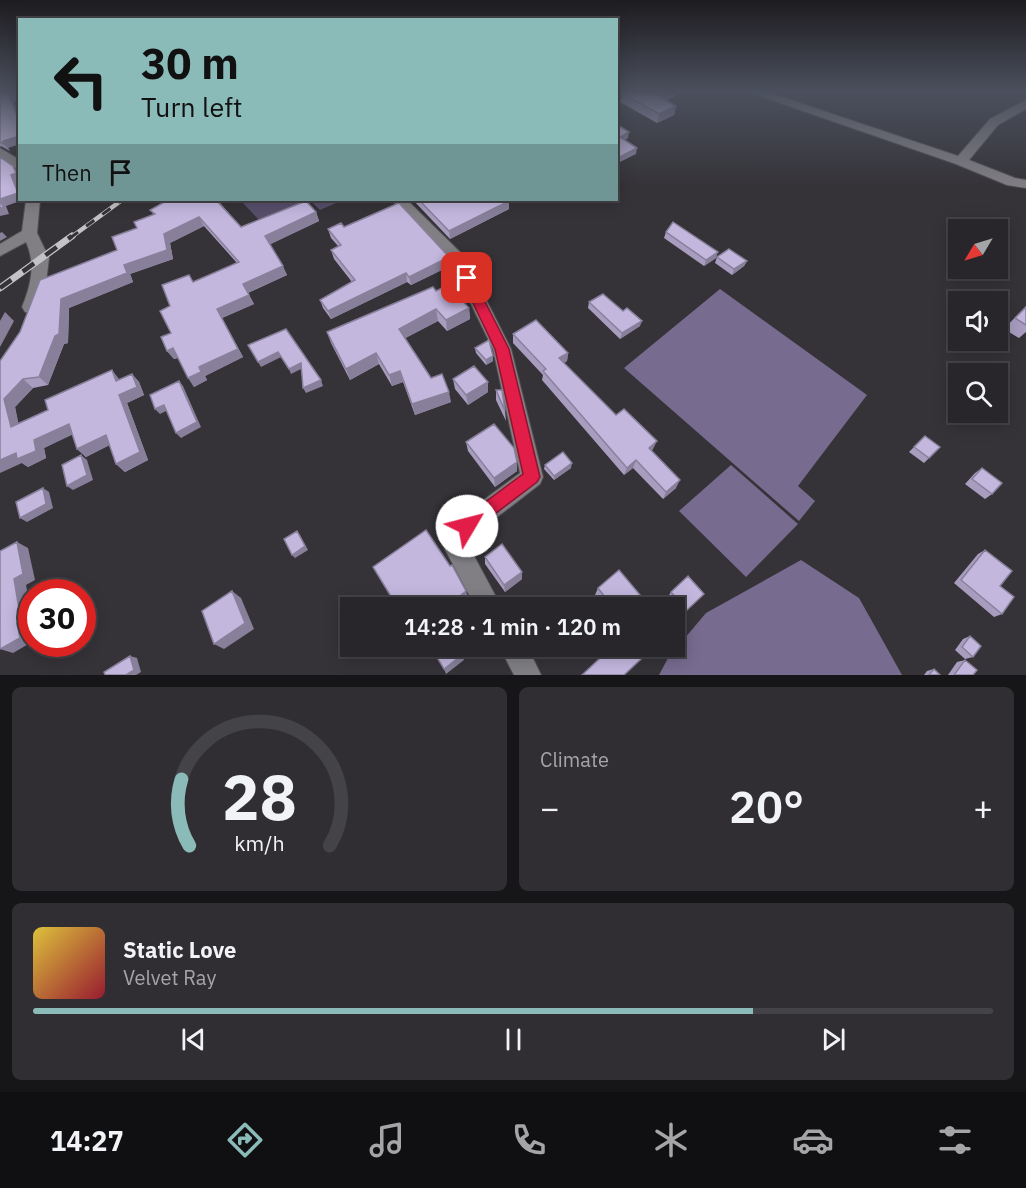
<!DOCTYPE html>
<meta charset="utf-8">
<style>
body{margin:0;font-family:"IBM Plex Sans",sans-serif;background:#302e32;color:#f1f3f6;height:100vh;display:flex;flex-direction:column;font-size:22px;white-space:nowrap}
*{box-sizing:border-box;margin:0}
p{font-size:20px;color:#a5a5a8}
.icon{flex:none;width:33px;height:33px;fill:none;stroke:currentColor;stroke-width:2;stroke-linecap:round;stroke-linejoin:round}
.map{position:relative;height:675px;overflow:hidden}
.panel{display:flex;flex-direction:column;gap:12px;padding:12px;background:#161517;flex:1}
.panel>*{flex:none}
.hud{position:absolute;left:18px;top:18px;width:600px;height:183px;border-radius:0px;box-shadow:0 3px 15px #0003,0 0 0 2px #444347;background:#8bbbb9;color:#111;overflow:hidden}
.needle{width:39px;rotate:232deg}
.controls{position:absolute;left:948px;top:219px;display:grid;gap:12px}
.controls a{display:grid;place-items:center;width:60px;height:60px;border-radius:0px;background:#28262a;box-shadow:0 3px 15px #0003,0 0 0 2px #444347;font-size:30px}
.speed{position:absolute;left:18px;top:579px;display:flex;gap:12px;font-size:30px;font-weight:700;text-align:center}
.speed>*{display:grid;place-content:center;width:78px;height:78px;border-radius:50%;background:#28262a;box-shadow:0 3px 15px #0003,0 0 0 2px #444347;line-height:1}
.speed .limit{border:9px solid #d22;background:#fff;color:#111}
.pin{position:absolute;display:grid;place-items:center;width:51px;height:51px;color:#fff;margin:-26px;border-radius:12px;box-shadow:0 3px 9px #0006}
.me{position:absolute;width:66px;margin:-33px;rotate:53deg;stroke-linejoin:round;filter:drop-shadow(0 0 4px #0008)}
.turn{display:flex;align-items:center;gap:21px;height:126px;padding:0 24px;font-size:27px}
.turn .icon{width:78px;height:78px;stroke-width:2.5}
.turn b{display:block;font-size:42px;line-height:51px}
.then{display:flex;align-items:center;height:57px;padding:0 24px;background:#0003;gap:12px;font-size:22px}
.big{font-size:45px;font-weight:600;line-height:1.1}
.panel .card{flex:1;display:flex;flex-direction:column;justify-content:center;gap:9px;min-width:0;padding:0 21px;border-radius:9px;background:#302e32}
.panel .dial{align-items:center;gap:0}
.dial svg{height:156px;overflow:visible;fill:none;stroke:#444347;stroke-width:7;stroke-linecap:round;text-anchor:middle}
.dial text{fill:#f1f3f6;stroke:none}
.song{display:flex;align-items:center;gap:18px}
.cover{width:72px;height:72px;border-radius:9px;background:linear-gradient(135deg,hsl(50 70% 55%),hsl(350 70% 35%))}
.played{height:6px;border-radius:3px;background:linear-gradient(90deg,#8bbbb9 75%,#444347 75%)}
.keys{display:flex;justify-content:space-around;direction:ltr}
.heat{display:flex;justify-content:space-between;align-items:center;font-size:33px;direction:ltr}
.panel .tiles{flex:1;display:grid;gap:12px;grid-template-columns:1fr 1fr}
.card:last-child{grid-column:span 2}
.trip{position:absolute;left:340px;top:597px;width:345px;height:60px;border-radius:0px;background:#28262a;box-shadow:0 3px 15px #0003,0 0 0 2px #444347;font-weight:600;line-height:60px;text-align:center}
.menu{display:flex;height:96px;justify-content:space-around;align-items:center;background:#100f11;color:#a5a5a8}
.menu .icon{width:42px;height:42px}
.menu .current{color:#8bbbb9}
.menu b{font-size:27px;color:#f1f3f6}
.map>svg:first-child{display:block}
.green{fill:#584f6b}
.water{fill:#776b8f}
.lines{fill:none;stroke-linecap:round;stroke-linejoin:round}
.minor-casing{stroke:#505053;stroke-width:2}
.minor{fill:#817f84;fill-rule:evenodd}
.rail-far1-casing{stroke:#c3c3c5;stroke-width:4.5}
.rail-casing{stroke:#c3c3c5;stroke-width:7}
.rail-far1{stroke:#353338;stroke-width:3;stroke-dasharray:10;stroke-linecap:butt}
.rail{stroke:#353338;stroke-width:4.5;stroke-dasharray:14;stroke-linecap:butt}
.wall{fill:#a89dbf}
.shaded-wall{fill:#88809b}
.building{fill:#c3b7de;stroke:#88809b;stroke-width:1.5}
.route{fill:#e11d48;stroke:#92132f;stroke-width:1.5}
</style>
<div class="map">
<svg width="1026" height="675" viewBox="0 0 1026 675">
<rect width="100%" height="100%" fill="#353338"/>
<path class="green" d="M240,200H343L320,210L311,201L261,222Z"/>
<path class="water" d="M720,289L867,395L798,486L815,501L799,521L624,368Z
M731,465L798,524L746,577L679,511Z
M801,560L859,598L902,675H659L668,658L706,613Z"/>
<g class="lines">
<defs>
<path id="minor" d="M748,92H767L958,156L990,119L1026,100V109L998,125L969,160L1015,178L1026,180V188L1007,185L956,164Z
M0,148L20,160V171L0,158Z
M26,200H40L37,233L49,258L45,291L37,312H25L22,307C31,285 36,264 26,242L0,256V244L22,231Z
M392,200H407L464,256L511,349L543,477L540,484L466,541L502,608H476L439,538L443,530L520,473L493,349L451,263Z
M499,646H527L541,675H514Z"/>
</defs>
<use href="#minor" class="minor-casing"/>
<use href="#minor" class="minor"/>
<defs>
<path id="rail-far1" d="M70,238L122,200"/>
<path id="rail" d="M0,288L72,236"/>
</defs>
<use href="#rail-far1" class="rail-far1-casing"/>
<use href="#rail" class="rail-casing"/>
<use href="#rail-far1" class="rail-far1"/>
<use href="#rail" class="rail"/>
</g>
<path class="wall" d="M0,92H20V100L14,102L8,148L10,151L1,146L0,147Z
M624,92H683L666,100L676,106L674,115L657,123L620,102L622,93Z
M227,200L220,203L241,227L316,212L319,221L270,244L287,275L248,293L254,304L222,318L243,357L205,376L207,380L194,387L178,358L174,359L167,351L171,333L170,306L193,282L237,263L204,226L170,243L173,259L130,274L133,282L69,308L68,343L64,344L48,385L33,388L15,407L18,423L132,374L139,382L144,395L127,403L148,460L125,472L116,464L109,445L86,457L77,449L72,434L44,448L46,458L28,467L22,463L0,361L117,250L137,228L154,215L150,210Z
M413,200H507L509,201V209L450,239Z
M344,227L449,257L450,266L411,285L407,282L331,319L323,308L320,300L352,282L334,259L331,250L338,246L331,238L328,229Z
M666,232L716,258L704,266L664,238Z
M717,257L747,261L744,266L732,275L715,263Z
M436,291L469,308L470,319L447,331L438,321L405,338L431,378L451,402L415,415L403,382L392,386L379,364L350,380L331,343L327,332Z
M589,302L640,326L620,339L588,308Z
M1026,306V332L1019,338L1004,329Z
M513,334L568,353L567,361L564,363L616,415L653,449L651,451L676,488L663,499L633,468L624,475L542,380L543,375L513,343Z
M475,348L493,356V361L486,365L476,353Z
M453,379L488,392L468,405L455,389Z
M496,390L505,411L506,421L496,400Z
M925,436L929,458L924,463L909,452Z
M466,442L517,462V471L495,487L468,451Z
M545,465L571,468L554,480L544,469Z
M982,468L992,494L985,499L965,484L975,473Z
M985,550L1002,614L994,617L954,583L978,554Z
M485,557L522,579L505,592L485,564Z
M598,588L651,608H604L595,595Z
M671,592L704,594L684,613L669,595Z
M970,636L973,657L965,659L955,650L963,639Z
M965,660L973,675H948L957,662Z
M934,669L940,675H924L927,671Z"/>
<path class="shaded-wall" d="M20,92V100L14,102L20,117V123L9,95Z
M666,92H683L657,105L658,96Z
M676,106L674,115L657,123L659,114Z
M629,132L628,138L619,144L620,137Z
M20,136V144L8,148L10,151L4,144L3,141Z
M637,148L636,154L616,164V159Z
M13,166L18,172L20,176V181L16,182L20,189V200H23L6,206L9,214L0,216V199L11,175Z
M215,200H227L217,204Z
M509,201V209L450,239L449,231Z
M316,212L319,221L269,245L265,236Z
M199,217L204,226L170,243L173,259L130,274L133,282L69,308L68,343L64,344L48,385L39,377L61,299L124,265L164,234Z
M2,232L7,237L0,241V233Z
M718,252L716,258L704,266L706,260Z
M449,257L450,266L411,285L409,277Z
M747,261L744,266L732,275L734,269Z
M283,266L287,275L247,293L243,284Z
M406,273L407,282L331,319L328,311Z
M249,295L254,304L222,318L243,357L205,376L207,380L194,387L188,378L199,367L217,309Z
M469,308L470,319L447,331L446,320Z
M436,309L438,321L402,340L399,329Z
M5,312L14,321L0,347V321Z
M642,321L640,326L620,339L622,333Z
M173,348L180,357L174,359L167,351Z
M278,352L281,357L261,367L258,362Z
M376,353L379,364L350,380L346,369Z
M568,353L567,361L558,367L559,358Z
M493,356V361L486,365V360Z
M301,363L303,368L291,374L289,369Z
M112,370L119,379L124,390L116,381Z
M400,371L403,382L392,386L389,375Z
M132,374L139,382L144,395L127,403L148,460L125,472L116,464L119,395Z
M23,379L33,388L15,407L21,435L11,427L4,399Z
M321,380L323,386L306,393L303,388Z
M179,381L183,386L201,427L181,438L176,433Z
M488,382V392L468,405L466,395Z
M449,392L451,402L415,415L412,404Z
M164,405L168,410L160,414L155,409Z
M69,424L78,432L44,448L46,458L28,467L22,463L0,473V460L34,440Z
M106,435L114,443L86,457L77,449Z
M657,441L653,449L646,456L649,448Z
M81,455L87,460L93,480L73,490L67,486Z
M636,460L633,468L624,475L627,468Z
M517,462V471L495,487L494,478Z
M572,463L571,468L554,480V476Z
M680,480L676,488L663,499L666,492Z
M43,488L49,492L53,508L27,522L20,518Z
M297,531L300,535L308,550L295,558L292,555Z
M17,542L28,548L35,580L26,585L32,614V627L30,628L32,642L13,653L0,649L17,623L14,579Z
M522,572V579L505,592L504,585Z
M232,591L241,598L254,629L224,649L214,644Z
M466,591L468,597L454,608H445Z
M430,598L432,604L427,608H417Z
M462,655L464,660L446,674L444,669Z
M130,656L137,658L141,672L136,675H126Z"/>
<path class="building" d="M0,92H19L9,95L20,123V136L3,141L4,144L0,142Z
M624,92H666L658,96L676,106L659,114L622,93Z
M616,124L629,132L620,137L637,148L616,159Z
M0,157L13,166L16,173L11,175L18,193L0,199Z
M0,199L3,207L0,208Z
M168,200H216L241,227L306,201L316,212L265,236L283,266L243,284L249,295L217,309L238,349L199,367L201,372L188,378L173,348L167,351L161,337L171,333L160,311L170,306L162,285L189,275L193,282L239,262L199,217L164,234L167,250L124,265L127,273L61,299L59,334L55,336L39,377L23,379L4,399L11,427L48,410L45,400L112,370L116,381L132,374L137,387L119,395L140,452L116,464L106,435L77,449L69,424L34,440L36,451L17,459L16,453L0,460V361L20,332L40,280L117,250L112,237L137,228L134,222L155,214L150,210Z
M419,200H507L509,201L449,231Z
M399,203L449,257L409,277L406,273L328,311L320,300L355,280L331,250L341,245L328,229L341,223L344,227Z
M673,222L718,252L706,260L666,232Z
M729,249L747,261L734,269L717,257Z
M448,285L469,308L446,320L436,309L399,329L431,378L442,374L449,392L412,404L400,371L389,375L376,353L346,369L327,332L433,287L436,291Z
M603,294L623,311L627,308L642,321L622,333L589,302Z
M1026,307V325L1015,318Z
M536,320L568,353L559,358L616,415L624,409L657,441L649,448L680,480L666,492L636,460L627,468L543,371L546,369L513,334Z
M286,329L321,380L303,388L301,363L289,369L278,352L258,362L248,345Z
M489,340L493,356L486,360L475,348Z
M474,366L488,382L466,395L453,379Z
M179,381L197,422L176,433L164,405L155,409L150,395Z
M496,390H502L505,411Z
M494,424L514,448L517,462L494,478L466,442Z
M925,436L940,447L929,458L914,447Z
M563,452L572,463L554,476L545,465Z
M81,455L87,475L67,486L62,465Z
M982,468L1002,483L992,494L972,479Z
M43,488L46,504L20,518L16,502Z
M426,530L450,566L452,565L466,591L445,608H436L430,598L417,608H398L373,567Z
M297,531L305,546L292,555L284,539Z
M17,542L23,574L14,579L21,621L17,623L20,638L0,649V551Z
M502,544L522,572L504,585L485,557Z
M985,550L1012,571L1000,586L1014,597L1002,614L961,580Z
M619,570L651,608H608L611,605L598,588Z
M688,576L704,594L687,610L671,592Z
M232,591L245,623L214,644L202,611Z
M970,636L981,646L973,657L962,647Z
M430,646H457L462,655L444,669Z
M613,646H655L624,675H582Z
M130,656L134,670L126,675H105L104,672Z
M965,660L977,670L973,675H954Z
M934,669L940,675H929Z"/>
<linearGradient id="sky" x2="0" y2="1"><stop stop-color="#1d1c1f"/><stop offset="0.49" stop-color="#4b505e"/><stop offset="1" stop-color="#4b505e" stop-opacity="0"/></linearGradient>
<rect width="1026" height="187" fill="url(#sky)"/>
<path class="route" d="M467,274L473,278L509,349L540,477L537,482L467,535L461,532L459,526L461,520L523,474L495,349L461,278Z"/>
</svg>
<div class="controls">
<a><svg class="needle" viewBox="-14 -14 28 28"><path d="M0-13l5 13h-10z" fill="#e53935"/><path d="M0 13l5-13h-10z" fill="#a5a5a8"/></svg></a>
<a><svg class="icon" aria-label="sound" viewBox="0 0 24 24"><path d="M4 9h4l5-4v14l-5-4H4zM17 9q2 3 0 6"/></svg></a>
<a><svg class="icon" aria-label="search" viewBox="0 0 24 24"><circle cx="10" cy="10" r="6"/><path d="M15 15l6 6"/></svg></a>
</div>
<div class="speed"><div class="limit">30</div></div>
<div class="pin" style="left:467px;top:278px;background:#d93025"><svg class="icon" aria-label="arrive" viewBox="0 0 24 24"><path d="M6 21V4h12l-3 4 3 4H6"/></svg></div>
<svg class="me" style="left:467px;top:526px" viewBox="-20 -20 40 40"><circle r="19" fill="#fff"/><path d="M0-13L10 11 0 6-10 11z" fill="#e11d48"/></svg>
<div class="trip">14:28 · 1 min · 120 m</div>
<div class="hud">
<div class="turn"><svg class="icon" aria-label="left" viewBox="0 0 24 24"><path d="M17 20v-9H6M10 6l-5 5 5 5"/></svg><div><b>30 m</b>Turn left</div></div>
<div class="then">Then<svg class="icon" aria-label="arrive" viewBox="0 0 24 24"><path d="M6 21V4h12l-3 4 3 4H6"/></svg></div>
</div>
</div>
<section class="panel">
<div class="tiles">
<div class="card dial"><svg viewBox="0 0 100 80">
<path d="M14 69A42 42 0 1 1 86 69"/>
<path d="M14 69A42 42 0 0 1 10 35" stroke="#8bbbb9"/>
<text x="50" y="56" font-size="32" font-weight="700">28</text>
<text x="50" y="72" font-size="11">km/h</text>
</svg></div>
<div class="card"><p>Climate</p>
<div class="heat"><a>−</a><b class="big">20°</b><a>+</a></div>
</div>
<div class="card">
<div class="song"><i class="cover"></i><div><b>Static Love</b><p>Velvet Ray</p></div></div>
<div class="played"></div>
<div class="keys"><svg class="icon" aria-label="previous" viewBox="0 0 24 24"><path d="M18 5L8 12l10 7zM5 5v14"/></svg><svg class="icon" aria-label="pause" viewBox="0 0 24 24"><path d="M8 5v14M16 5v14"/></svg><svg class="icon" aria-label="next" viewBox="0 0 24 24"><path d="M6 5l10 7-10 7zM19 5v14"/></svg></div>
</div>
</div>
</section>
<nav class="menu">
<b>14:27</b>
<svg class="icon current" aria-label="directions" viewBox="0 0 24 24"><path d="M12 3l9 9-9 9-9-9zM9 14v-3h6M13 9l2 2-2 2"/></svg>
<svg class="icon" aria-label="music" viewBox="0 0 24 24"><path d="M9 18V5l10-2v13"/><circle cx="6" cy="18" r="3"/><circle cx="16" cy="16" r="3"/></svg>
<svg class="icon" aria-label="phone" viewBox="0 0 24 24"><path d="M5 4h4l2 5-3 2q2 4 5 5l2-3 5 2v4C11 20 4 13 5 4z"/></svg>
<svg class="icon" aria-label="climate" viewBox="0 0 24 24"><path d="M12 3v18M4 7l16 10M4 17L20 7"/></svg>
<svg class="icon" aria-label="car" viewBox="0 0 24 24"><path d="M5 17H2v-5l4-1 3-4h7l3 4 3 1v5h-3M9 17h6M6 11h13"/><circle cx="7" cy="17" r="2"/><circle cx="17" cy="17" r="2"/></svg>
<svg class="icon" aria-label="filters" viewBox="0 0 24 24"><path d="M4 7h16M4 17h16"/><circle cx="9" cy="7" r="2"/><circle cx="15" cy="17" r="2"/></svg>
</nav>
